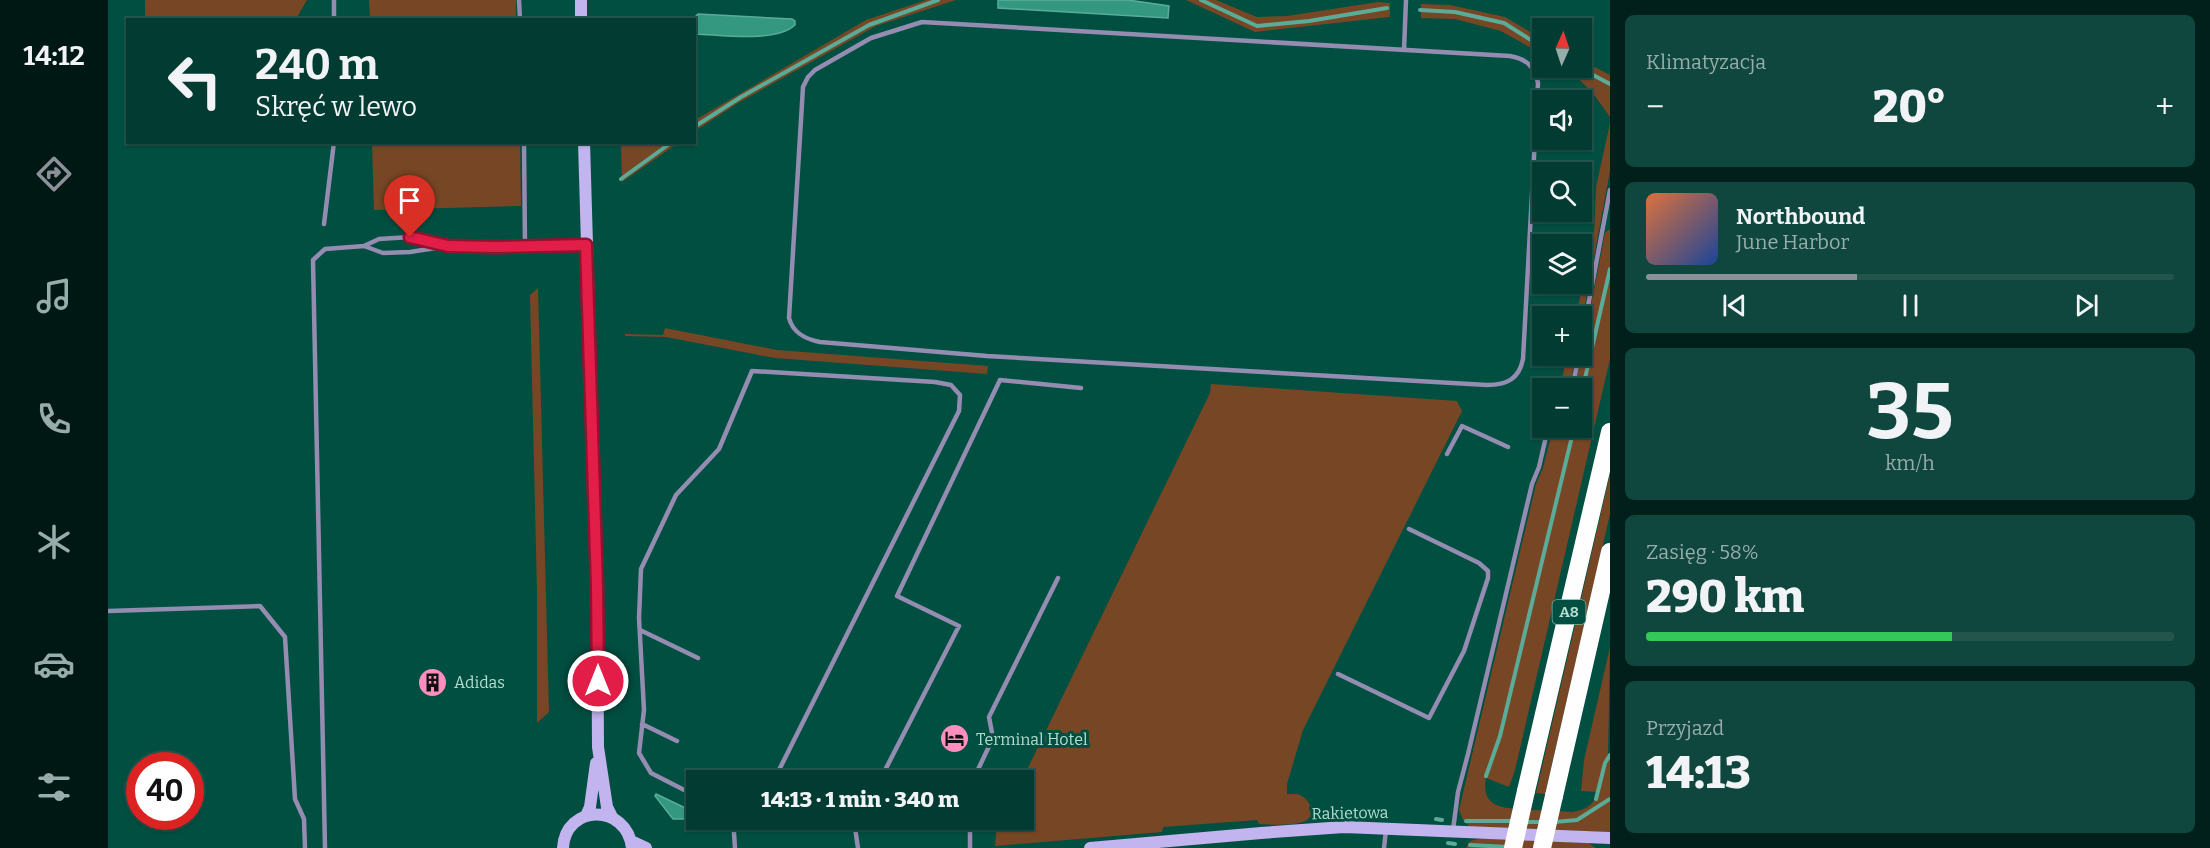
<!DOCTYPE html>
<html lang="pl">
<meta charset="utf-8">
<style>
body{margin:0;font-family:Bitter,serif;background:#0f463d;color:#f1f3f6;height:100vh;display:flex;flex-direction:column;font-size:22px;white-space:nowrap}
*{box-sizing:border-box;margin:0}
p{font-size:20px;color:#96adab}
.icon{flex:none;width:33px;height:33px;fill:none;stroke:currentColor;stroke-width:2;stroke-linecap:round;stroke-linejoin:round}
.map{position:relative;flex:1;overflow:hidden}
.sheet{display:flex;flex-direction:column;gap:15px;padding:15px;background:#01201b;width:600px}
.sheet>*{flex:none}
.hud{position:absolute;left:18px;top:18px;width:570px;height:126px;border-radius:0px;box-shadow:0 2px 4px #0004,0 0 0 2px #23554d;background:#013b31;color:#f1f3f6;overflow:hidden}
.needle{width:39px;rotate:3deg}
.fabs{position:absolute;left:1424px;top:18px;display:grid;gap:12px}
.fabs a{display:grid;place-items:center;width:60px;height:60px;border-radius:0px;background:#013b31;box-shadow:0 2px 4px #0004,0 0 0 2px #23554d;font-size:30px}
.speed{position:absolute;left:18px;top:752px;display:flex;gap:12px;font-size:30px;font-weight:700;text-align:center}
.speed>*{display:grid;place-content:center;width:78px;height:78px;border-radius:50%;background:#013b31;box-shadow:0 2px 4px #0004,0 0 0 2px #23554d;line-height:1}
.speed .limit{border:9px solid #d22;background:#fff;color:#111}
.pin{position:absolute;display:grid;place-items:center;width:51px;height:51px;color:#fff;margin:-62px -26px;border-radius:50% 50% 50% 0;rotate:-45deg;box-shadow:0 0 6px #0007}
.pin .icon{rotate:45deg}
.me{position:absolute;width:66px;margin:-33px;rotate:0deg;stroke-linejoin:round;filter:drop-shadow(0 0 4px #0008)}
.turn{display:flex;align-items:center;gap:21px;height:126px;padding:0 30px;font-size:27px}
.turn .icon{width:78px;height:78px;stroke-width:2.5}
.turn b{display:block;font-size:42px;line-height:51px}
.big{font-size:45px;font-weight:800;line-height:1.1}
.sheet .card{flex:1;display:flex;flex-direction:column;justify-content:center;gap:9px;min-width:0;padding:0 21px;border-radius:9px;background:#0f463d}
.sheet .dial{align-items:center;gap:0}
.dial b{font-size:78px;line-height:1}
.song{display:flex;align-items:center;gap:18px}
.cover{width:72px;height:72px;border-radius:9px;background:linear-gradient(135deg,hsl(20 70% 55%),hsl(220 70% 35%))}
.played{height:6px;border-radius:3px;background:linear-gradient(90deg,#8c9099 40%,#23554d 40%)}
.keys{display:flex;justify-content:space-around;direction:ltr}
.heat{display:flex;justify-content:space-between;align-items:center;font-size:33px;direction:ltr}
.charge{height:9px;border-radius:4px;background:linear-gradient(90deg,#34c759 58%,#23554d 0)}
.trip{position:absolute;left:578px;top:770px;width:348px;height:60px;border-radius:0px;background:#013b31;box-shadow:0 2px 4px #0004,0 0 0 2px #23554d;font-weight:800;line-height:60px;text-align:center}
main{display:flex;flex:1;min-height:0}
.tab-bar{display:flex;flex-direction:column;width:108px;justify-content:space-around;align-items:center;background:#001814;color:#96adab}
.tab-bar .icon{width:42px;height:42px}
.tab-bar .active{color:#8c9099}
.tab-bar b{font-size:27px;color:#f1f3f6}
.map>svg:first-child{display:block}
.green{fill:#774725}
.water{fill:#349881;stroke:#5aac99;stroke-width:1.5}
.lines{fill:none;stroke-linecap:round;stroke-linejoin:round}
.stream{stroke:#5aac99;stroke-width:4}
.lane{stroke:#948cb1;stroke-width:4.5}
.secondary{stroke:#c1b4ef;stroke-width:12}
.highway{stroke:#fefefe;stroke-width:18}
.highway-bridge{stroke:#fefefe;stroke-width:18}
.route-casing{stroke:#92132f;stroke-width:15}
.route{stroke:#e11d48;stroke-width:10}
.labels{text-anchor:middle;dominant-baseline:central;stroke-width:6;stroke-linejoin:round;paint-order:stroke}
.shield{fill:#014f41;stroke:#7eb2a5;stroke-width:1.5}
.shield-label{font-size:15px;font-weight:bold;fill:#b4dcd0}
.poi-label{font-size:16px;fill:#b4dcd0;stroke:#014f41;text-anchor:start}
.street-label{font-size:16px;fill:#b4dcd0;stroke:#014f41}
</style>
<main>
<nav class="tab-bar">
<b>14:12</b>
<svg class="icon active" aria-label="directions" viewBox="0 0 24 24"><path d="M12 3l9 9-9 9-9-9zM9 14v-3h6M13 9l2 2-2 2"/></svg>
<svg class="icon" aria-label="music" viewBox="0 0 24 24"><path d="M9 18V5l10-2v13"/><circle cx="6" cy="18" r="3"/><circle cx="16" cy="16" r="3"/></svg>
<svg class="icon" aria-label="phone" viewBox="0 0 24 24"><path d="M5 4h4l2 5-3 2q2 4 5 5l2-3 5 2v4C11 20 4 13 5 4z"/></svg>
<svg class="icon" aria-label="climate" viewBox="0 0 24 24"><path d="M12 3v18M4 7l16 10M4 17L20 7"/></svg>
<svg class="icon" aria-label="car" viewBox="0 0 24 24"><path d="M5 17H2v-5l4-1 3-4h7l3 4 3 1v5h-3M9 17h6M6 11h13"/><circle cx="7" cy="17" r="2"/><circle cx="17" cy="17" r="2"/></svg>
<svg class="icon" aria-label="filters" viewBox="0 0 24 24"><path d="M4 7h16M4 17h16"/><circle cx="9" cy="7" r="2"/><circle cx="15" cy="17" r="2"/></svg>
</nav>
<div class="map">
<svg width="1502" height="848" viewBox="0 0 1502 848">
<rect width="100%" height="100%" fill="#014f41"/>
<path class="green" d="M37,0H199L188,19L37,20Z
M261,0H408V19H262Z
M818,0H848L768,26L630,103L587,131V120L758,20Z
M1078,0H1108L1149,17L1179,16L1270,2L1282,3V17L1147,32Z
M1313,4L1342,5L1397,17L1434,39V54L1393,31L1347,19L1313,18Z
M1473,60L1502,75V117L1484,92L1459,68H1473Z
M1502,123V171L1473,327V316H1468L1486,234L1488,187Z
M264,143H412L413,206L266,210Z
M513,143V142L570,143L514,182Z
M1500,230H1502V359L1407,770L1401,787L1378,778C1372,810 1399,808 1421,810C1435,810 1449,811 1464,812C1478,810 1485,806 1490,792L1473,791L1476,760L1502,647L1500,754L1502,755V832L1363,827L1356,822L1351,810L1428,484L1435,468L1445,428H1473V388H1467L1497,233Z
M430,288L441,712L429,723V592L422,295Z
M557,328L669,350L880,366L879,374L667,358L558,337L517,336V334L555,335Z
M1459,356H1468L1461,388H1452Z
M1103,384L1349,401L1354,411L1195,730L1179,784V794C1182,794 1186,794 1189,794C1199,796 1210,812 1199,820C1191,826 1161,825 1151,824L1149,820L1055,827L1054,832L887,846L888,833L895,819H915L914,780L1102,393Z
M1502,474V514L1437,794L1428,793Z
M1375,838L1480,843L1488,848H1358L1362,841Z"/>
<path class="water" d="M890,0H1020L1061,6L1060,18L890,8Z
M590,14L684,19L687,21V25C667,43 615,35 588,34V16Z
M548,794L588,813V819H565L547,796Z"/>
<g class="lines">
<path class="stream" d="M1093,0L1149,26L1201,21L1279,8
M1312,10L1347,12L1396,23L1434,47
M1472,68L1502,84
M586,127L633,97L761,25L830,0
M513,179L564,142
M1473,396L1502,269
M1378,776L1392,736L1466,428
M1488,799L1497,763L1502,755
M1328,819L1334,820
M1358,821H1405
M1416,822H1435
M1446,822L1469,820L1502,799
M1340,843L1347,844
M1362,845L1400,847"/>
<path class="lane" d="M226,0V20
M411,0L412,20
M814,22L1402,56C1418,59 1427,66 1430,83L1415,359C1411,379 1399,385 1379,385L879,356L712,342C697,339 685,333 681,318L695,87L700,77L707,70L763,38Z
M1296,50L1298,0
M416,142L417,246
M216,224L226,142
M256,246L275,253L302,252L340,246L385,247L477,245
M1473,343L1502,190
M1464,388L1471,356
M1339,454L1354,426L1400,447
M0,611L152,606L177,637L187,799L196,819L197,848
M532,630L590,658
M1230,674L1321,718L1356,651L1380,578V571L1371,563L1301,529
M534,724L569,741
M772,780L851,626L789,596L892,380L973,388
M865,780L885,738L881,717L950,578
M588,796L543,773L531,753L536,710L531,618L533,569L568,495L611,449L644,371L827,382L843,385L852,395L851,411L666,780
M625,819L627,848
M1345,830L1350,792L1360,754L1424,484L1431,467L1440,428
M217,848L205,260L217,249L256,246L271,239L302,237L340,246
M750,848L747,828L751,819
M862,848V819
M1276,848L1278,830"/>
<path class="secondary" d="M473,0V20
M476,142L489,586L490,747L499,807L504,817
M478,816L482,807L488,763
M523,841L538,848
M455,848C457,804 519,803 524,848
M982,848L1153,833L1236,827L1502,838"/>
<path class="highway" d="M1418,791L1502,432
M1446,796L1502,552"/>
<path class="highway-bridge" d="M1405,848L1418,791
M1434,848L1446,796"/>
</g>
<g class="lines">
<defs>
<path id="route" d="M302,237L340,246L387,247L478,245L489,586L490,681"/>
</defs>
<use href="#route" class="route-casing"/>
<use href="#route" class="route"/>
</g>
<defs>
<symbol id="building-disc" viewBox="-11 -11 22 22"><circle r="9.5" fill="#fe8ebd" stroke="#014f41"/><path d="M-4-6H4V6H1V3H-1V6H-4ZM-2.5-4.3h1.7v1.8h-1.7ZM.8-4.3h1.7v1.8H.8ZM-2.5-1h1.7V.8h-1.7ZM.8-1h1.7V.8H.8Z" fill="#111"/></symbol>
<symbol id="hotel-disc" viewBox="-11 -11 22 22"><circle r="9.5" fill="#fe8ebd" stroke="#014f41"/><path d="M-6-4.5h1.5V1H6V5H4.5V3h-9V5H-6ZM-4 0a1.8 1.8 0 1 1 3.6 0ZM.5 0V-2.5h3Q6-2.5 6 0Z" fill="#111"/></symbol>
</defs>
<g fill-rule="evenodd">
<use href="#building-disc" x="308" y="666" width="33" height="33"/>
<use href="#hotel-disc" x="830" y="722" width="33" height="33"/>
</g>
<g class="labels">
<rect class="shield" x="1444.5" y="600" width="33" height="24" rx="4.5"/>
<g class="shield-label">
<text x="1461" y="612">A8</text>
</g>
<g class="poi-label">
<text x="346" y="682">Adidas</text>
<text x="868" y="739">Terminal Hotel</text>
</g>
<g class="street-label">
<text transform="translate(1242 813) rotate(-1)">Rakietowa</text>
</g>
</g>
</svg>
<div class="fabs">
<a><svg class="needle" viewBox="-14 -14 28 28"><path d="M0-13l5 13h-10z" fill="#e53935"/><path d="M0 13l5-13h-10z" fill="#96adab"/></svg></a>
<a><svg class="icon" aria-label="sound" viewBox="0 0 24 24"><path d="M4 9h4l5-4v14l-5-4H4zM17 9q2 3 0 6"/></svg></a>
<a><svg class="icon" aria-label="search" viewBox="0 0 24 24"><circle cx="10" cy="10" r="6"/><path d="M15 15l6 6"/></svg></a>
<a><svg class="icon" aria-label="layers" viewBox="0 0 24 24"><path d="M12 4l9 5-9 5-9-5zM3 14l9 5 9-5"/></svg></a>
<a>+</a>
<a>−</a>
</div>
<div class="speed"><div class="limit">40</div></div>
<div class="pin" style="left:302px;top:237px;background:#d93025"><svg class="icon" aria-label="arrive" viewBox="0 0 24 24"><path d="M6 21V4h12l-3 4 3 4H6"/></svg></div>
<svg class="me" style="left:490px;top:681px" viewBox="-20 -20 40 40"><circle r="17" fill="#e11d48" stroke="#fff" stroke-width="3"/><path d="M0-11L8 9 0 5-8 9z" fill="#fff"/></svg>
<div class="trip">14:13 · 1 min · 340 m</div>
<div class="hud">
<div class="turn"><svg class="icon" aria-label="left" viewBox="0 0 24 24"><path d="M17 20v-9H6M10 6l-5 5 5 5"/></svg><div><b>240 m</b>Skręć w lewo</div></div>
</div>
</div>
<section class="sheet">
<div class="card"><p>Klimatyzacja</p>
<div class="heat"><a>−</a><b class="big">20°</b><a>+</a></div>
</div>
<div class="card">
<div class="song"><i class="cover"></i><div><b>Northbound</b><p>June Harbor</p></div></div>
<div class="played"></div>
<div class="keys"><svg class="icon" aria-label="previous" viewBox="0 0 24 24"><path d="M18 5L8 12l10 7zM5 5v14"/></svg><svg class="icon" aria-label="pause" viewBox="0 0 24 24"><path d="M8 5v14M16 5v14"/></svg><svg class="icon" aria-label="next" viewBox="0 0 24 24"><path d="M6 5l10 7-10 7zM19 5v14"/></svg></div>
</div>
<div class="card dial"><b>35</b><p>km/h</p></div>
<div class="card"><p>Zasięg · 58%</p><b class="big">290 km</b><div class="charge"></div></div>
<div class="card"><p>Przyjazd</p><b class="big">14:13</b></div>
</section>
</main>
